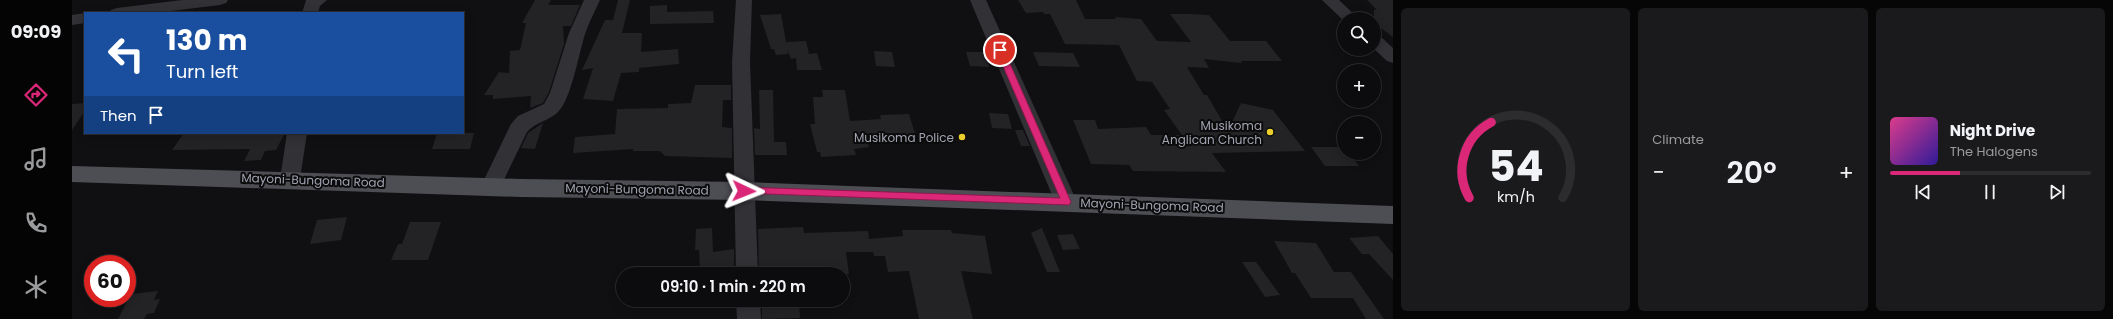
<!DOCTYPE html>
<meta charset="utf-8">
<style>
body{margin:0;font-family:Poppins,sans-serif;background:#1a191b;color:#f1f3f6;height:100vh;display:flex;flex-direction:column;font-size:15px;white-space:nowrap}
*{box-sizing:border-box;margin:0}
p{font-size:13px;color:#9a9b9d}
.icon{flex:none;width:22px;height:22px;fill:none;stroke:currentColor;stroke-width:2;stroke-linecap:round;stroke-linejoin:round}
.map{position:relative;flex:1;overflow:hidden}
.drawer{display:flex;flex-direction:column;gap:8px;padding:8px;background:#070607;width:720px}
.drawer>*{flex:none}
.banner{position:absolute;left:12px;top:12px;width:380px;height:122px;border-radius:0px;box-shadow:0 2px 10px #0003,0 0 0 1px #2c2b2e;background:#1a4fa0;color:#fff;overflow:hidden}
.fabs{position:absolute;left:1265px;top:12px;display:grid;gap:8px}
.fabs a{display:grid;place-items:center;width:44px;height:44px;border-radius:50%;background:#0c0b0d;box-shadow:0 2px 10px #0003,0 0 0 1px #2c2b2e;font-size:20px}
.speed{position:absolute;left:12px;top:255px;display:flex;gap:8px;font-size:20px;font-weight:700;text-align:center}
.speed>*{display:grid;place-content:center;width:52px;height:52px;border-radius:50%;background:#0c0b0d;box-shadow:0 2px 10px #0003,0 0 0 1px #2c2b2e;line-height:1}
.speed .limit{border:6px solid #d22;background:#fff;color:#111}
.pin{position:absolute;display:grid;place-items:center;width:34px;height:34px;color:#fff;margin:-17px;border:2px solid #fff;border-radius:50%;box-shadow:0 1px 4px #0007}
.me{position:absolute;width:44px;margin:-22px;rotate:92deg;stroke-linejoin:round;filter:drop-shadow(0 0 3px #0008)}
.turn{display:flex;align-items:center;gap:14px;height:84px;padding:0 16px;font-size:18px}
.turn .icon{width:52px;height:52px;stroke-width:2.5}
.turn b{display:block;font-size:28px;line-height:34px}
.then{display:flex;align-items:center;height:38px;padding:0 16px;background:#0003;gap:8px;font-size:15px}
.big{font-size:30px;font-weight:600;line-height:1.1}
.drawer .card{flex:1;display:flex;flex-direction:column;justify-content:center;gap:6px;min-width:0;padding:0 14px;border-radius:6px;background:#1a191b}
.drawer .dial{align-items:center;gap:0}
.dial svg{height:104px;overflow:visible;fill:none;stroke:#2c2b2e;stroke-width:7;stroke-linecap:round;text-anchor:middle}
.dial text{fill:#f1f3f6;stroke:none}
.song{display:flex;align-items:center;gap:12px}
.cover{width:48px;height:48px;border-radius:6px;background:linear-gradient(135deg,hsl(330 70% 55%),hsl(250 70% 35%))}
.played{height:4px;border-radius:2px;background:linear-gradient(90deg,#db2777 35%,#2c2b2e 35%)}
.keys{display:flex;justify-content:space-around;direction:ltr}
.heat{display:flex;justify-content:space-between;align-items:center;font-size:22px;direction:ltr}
.drawer .tiles{flex:1;display:grid;gap:8px;grid-template-columns:repeat(3,1fr)}
.trip{position:absolute;left:544px;top:267px;width:234px;height:40px;border-radius:20px;background:#0c0b0d;box-shadow:0 2px 10px #0003,0 0 0 1px #2c2b2e;font-weight:600;line-height:40px;text-align:center}
main{display:flex;flex:1;min-height:0}
.tab-bar{display:flex;flex-direction:column;width:72px;justify-content:space-around;align-items:center;background:#050405;color:#9a9b9d}
.tab-bar .icon{width:28px;height:28px}
.tab-bar .on{color:#db2777}
.tab-bar b{font-size:18px;color:#f1f3f6}
.map>svg:first-child{display:block}
.building{fill:#232225}
.lines{fill:none;stroke-linecap:round;stroke-linejoin:round}
.minor{fill:#313136;fill-rule:evenodd}
.major{fill:#4d4d54;fill-rule:evenodd}
.route{fill:#db2777;stroke:#8e194d}
.poi-dot{fill:#ebd02d;stroke:#0b0b0c;stroke-width:1.5}
.labels{text-anchor:middle;dominant-baseline:central;stroke-width:4;stroke-linejoin:round;paint-order:stroke}
.poi-label{font-size:12px;fill:#a1a3b1;stroke:#0b0b0c;text-anchor:end}
.street-label{font-size:12px;fill:#a1a3b1;stroke:#0b0b0c}
</style>
<main>
<nav class="tab-bar">
<b>09:09</b>
<svg class="icon on" aria-label="directions" viewBox="0 0 24 24"><path d="M12 3l9 9-9 9-9-9zM9 14v-3h6M13 9l2 2-2 2"/></svg>
<svg class="icon" aria-label="music" viewBox="0 0 24 24"><path d="M9 18V5l10-2v13"/><circle cx="6" cy="18" r="3"/><circle cx="16" cy="16" r="3"/></svg>
<svg class="icon" aria-label="phone" viewBox="0 0 24 24"><path d="M5 4h4l2 5-3 2q2 4 5 5l2-3 5 2v4C11 20 4 13 5 4z"/></svg>
<svg class="icon" aria-label="climate" viewBox="0 0 24 24"><path d="M12 3v18M4 7l16 10M4 17L20 7"/></svg>
</nav>
<div class="map">
<svg width="1321" height="319" viewBox="0 0 1321 319">
<rect width="100%" height="100%" fill="#100f11"/>
<path class="building" d="M463,0H479L476,5H508L499,26H491L492,44L477,92L471,103L458,108L459,96L421,99V95H412L427,72L437,73L438,51L448,50L454,23H450Z
M546,0H558L550,33H570L569,52L606,49L607,64L567,68V72L549,73L541,101L511,99L521,68L510,70L533,20H541Z
M946,0H1004L1013,19H1044L1043,17L1069,19L1085,41L1119,42L1098,14H1118L1137,15L1158,41H1194L1210,61H1169L1170,63L1132,59L1137,68L1115,67L1132,95H1135L1156,131L1169,103L1201,110L1233,151L1140,153L1154,172L1061,171L1057,165L1019,164L1001,120H1023L1026,129L1074,127L1079,135H1110L1092,110L1098,109L1080,82L1065,81L1047,45L993,44L978,14H972L971,12L954,13Z
M1295,0H1321V37L1302,23V10H1305Z
M595,5V12L641,11L642,23L578,24V6Z
M709,14L714,42L734,41L737,54L745,53L750,70H725L724,58L719,59L715,49L716,54L704,55L702,49H699L688,15Z
M802,51L820,52L823,67L804,66Z
M894,52H913L917,67L898,66Z
M961,52L1001,53L1008,67L967,66Z
M623,85H659V100H651L650,127L660,128V158L593,156L588,151H561V149L501,153L503,137L543,134L545,109L596,108V104L619,103Z
M687,90H701L702,142H714L715,155H683L682,128L688,129Z
M750,90H773L778,121L809,119L808,115L837,114L844,137L827,138L826,133L793,135L797,147L782,149L784,155L749,157L748,152H745L738,124H743L741,97H751Z
M13,103V111L0,130V104Z
M917,113L936,114L940,129L920,128Z
M471,123L463,149L449,148L456,133Z
M943,130H951L958,146H949Z
M112,133H213L204,150L193,151L189,160L172,161L178,149L100,150Z
M365,133H402L398,149H360Z
M1239,147H1272V153H1277L1287,166H1253Z
M275,217L269,240L238,244L245,220Z
M338,222H369L356,260H319L326,244H330Z
M731,227L732,233L796,231L797,239L831,236L830,230H879L880,233L913,236L920,274L889,271L901,319H847L837,271L816,272L813,256H802L801,252H774L777,274H687L686,229Z
M640,228L641,252L662,249V274L628,273L627,250H623L624,229Z
M970,228L988,272H975L959,233Z
M1001,234L1008,249L991,250L985,235Z
M1306,236L1321,254V280L1297,254H1290L1277,238Z
M1202,241L1244,243L1262,272H1279L1312,319H1294L1281,298H1239L1223,273H1220Z
M1170,262H1184L1208,295L1193,297Z
M86,291L82,300L88,299L82,313L75,314L72,319H46L59,294Z
M690,300H705V302H727L728,318L690,319Z"/>
<g class="lines">
<path class="minor" d="M110,0H156L154,3L148,5L83,13H37L39,10L45,8Z
M234,0H255L248,6L246,13H230Z
M512,0H528C523,11 517,22 513,34C507,53 499,100 486,112C477,121 463,122 455,132L426,192L419,194L412,192L409,186L439,124L446,116L472,104L478,93L497,33Z
M664,0H680L678,62L686,274H664L660,62Z
M898,0H914L1005,202L1001,208L994,210L987,208L983,202Z
M1250,0H1267L1287,19H1272V21Z
M13,13V23L0,25V15Z
M1302,35L1308,36L1321,48V63L1315,61L1302,49Z
M215,133H235L228,179L225,184L218,187L211,184L208,179Z
M664,300H688L689,319H665Z"/>
<path class="major" d="M0,166L449,179L672,182L1321,206V224L672,200L449,197L0,182Z"/>
</g>
<path class="route" d="M928,48L932,50L999,202L997,205L668,193V188L672,187L988,198L924,50Z"/>
<g class="poi-dot">
<circle cx="1198" cy="132" r="4"/>
<circle cx="890" cy="137" r="4"/>
</g>
<g class="labels">
<g class="poi-label">
<text x="1190" y="125">Musikoma<tspan x="1190" dy="14">Anglican Church</tspan></text>
<text x="882" y="137">Musikoma Police</text>
</g>
<g class="street-label">
<text transform="translate(241 180) rotate(2)">Mayoni-Bungoma Road</text>
<text transform="translate(565 189) rotate(1)">Mayoni-Bungoma Road</text>
<text transform="translate(1080 205) rotate(2)">Mayoni-Bungoma Road</text>
</g>
</g>
</svg>
<div class="fabs">
<a><svg class="icon" aria-label="search" viewBox="0 0 24 24"><circle cx="10" cy="10" r="6"/><path d="M15 15l6 6"/></svg></a>
<a>+</a>
<a>−</a>
</div>
<div class="speed"><div class="limit">60</div></div>
<div class="pin" style="left:928px;top:50px;background:#d93025"><svg class="icon" aria-label="arrive" viewBox="0 0 24 24"><path d="M6 21V4h12l-3 4 3 4H6"/></svg></div>
<svg class="me" style="left:672px;top:191px" viewBox="-20 -20 40 40"><path d="M0-17L14 15 0 8-14 15z" fill="#db2777" stroke="#fff" stroke-width="4"/></svg>
<div class="trip">09:10 · 1 min · 220 m</div>
<div class="banner">
<div class="turn"><svg class="icon" aria-label="left" viewBox="0 0 24 24"><path d="M17 20v-9H6M10 6l-5 5 5 5"/></svg><div><b>130 m</b>Turn left</div></div>
<div class="then">Then<svg class="icon" aria-label="arrive" viewBox="0 0 24 24"><path d="M6 21V4h12l-3 4 3 4H6"/></svg></div>
</div>
</div>
<section class="drawer">
<div class="tiles">
<div class="card dial"><svg viewBox="0 0 100 80">
<path d="M14 69A42 42 0 1 1 86 69"/>
<path d="M14 69A42 42 0 0 1 31 11" stroke="#db2777"/>
<text x="50" y="56" font-size="32" font-weight="700">54</text>
<text x="50" y="72" font-size="11">km/h</text>
</svg></div>
<div class="card"><p>Climate</p>
<div class="heat"><a>−</a><b class="big">20°</b><a>+</a></div>
</div>
<div class="card">
<div class="song"><i class="cover"></i><div><b>Night Drive</b><p>The Halogens</p></div></div>
<div class="played"></div>
<div class="keys"><svg class="icon" aria-label="previous" viewBox="0 0 24 24"><path d="M18 5L8 12l10 7zM5 5v14"/></svg><svg class="icon" aria-label="pause" viewBox="0 0 24 24"><path d="M8 5v14M16 5v14"/></svg><svg class="icon" aria-label="next" viewBox="0 0 24 24"><path d="M6 5l10 7-10 7zM19 5v14"/></svg></div>
</div>
</div>
</section>
</main>
